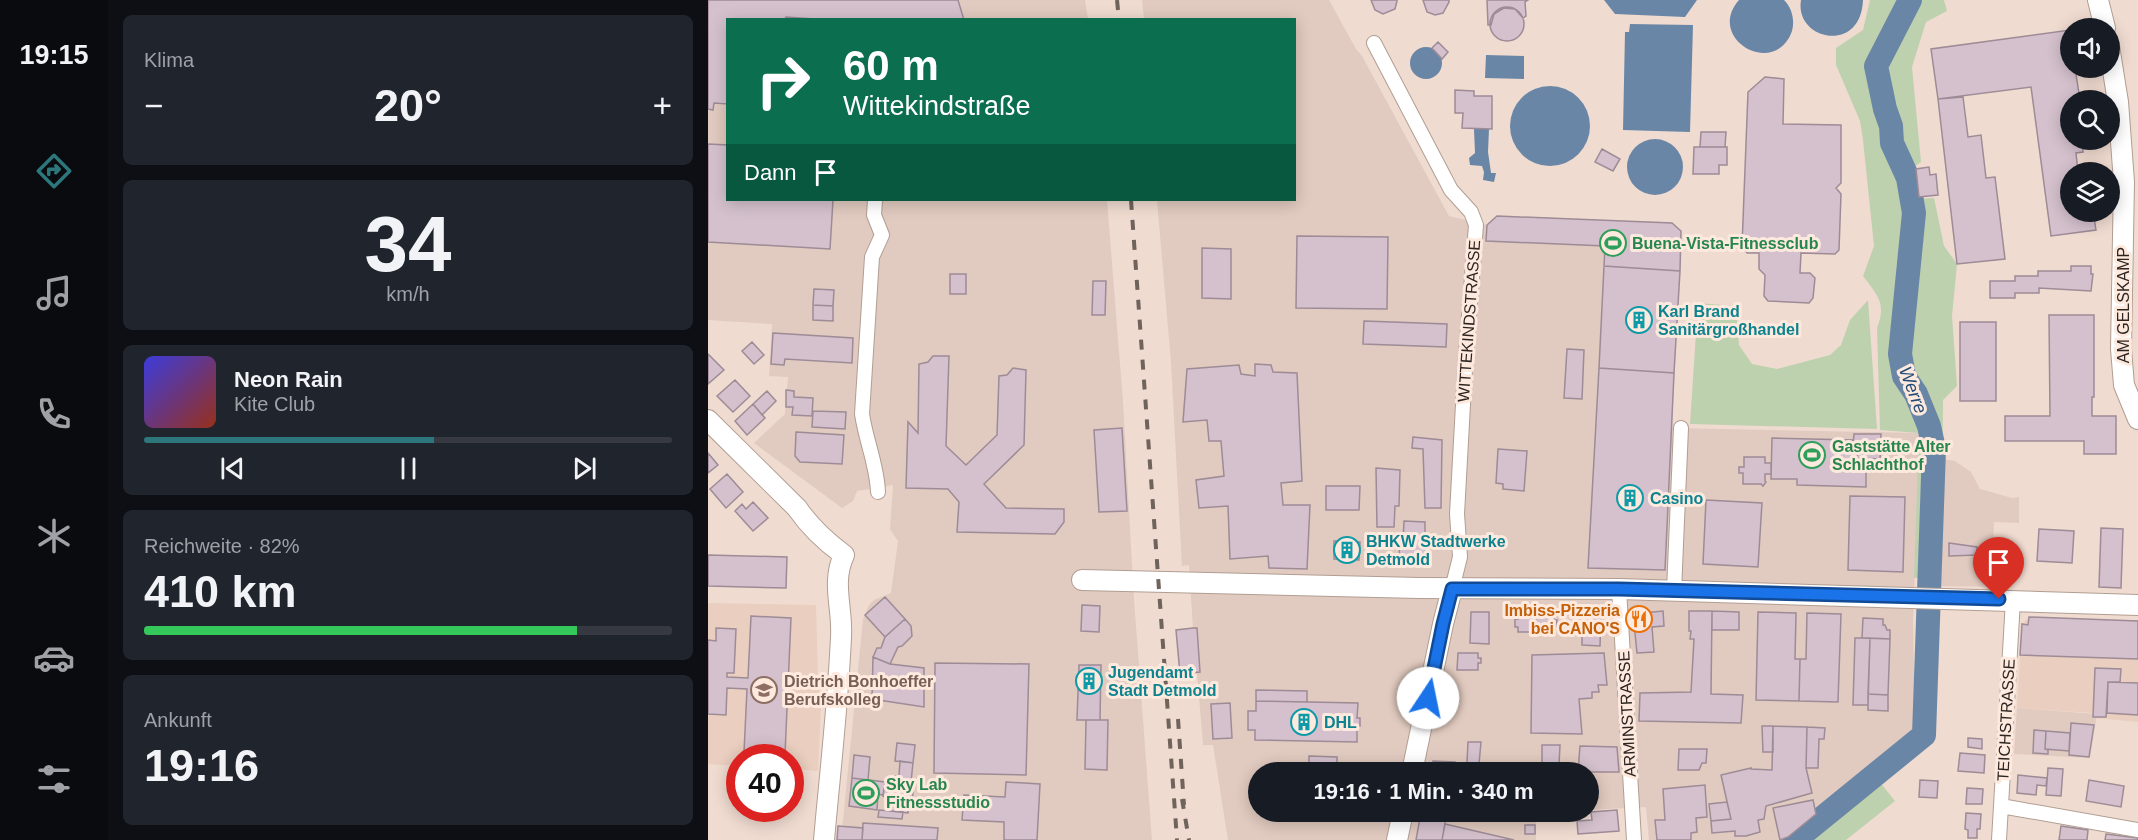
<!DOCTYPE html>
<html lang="de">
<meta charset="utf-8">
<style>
body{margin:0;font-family:Arial,sans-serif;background:#20242c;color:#f1f3f6;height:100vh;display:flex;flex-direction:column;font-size:22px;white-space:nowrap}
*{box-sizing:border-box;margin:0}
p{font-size:20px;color:#9ea1a6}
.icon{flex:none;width:33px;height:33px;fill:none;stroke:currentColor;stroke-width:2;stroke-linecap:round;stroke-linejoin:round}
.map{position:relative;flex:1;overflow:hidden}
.details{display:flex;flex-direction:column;gap:15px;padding:15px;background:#0d0f14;width:600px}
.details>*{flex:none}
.guide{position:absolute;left:18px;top:18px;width:570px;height:183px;border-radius:0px;box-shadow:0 3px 15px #0003;background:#0b6e4f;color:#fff;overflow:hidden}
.tools{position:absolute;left:1352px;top:18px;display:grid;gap:12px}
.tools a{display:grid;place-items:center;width:60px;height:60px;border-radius:50%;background:#171b24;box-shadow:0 3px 15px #0003;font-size:30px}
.speed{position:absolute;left:18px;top:744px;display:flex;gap:12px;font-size:30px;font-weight:700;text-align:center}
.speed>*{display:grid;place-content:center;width:78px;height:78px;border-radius:50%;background:#171b24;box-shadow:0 3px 15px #0003;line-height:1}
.speed .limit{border:9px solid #d22;background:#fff;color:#111}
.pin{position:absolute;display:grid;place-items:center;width:51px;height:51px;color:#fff;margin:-62px -26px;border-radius:50% 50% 50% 0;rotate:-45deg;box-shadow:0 0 6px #0007}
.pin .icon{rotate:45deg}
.me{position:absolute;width:66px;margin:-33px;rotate:11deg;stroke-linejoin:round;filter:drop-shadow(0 0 4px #0008)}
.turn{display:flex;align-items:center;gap:21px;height:126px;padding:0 18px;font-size:27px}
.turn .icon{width:78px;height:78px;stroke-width:2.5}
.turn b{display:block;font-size:42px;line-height:51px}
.then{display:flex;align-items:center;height:57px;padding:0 18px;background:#0003;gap:12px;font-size:22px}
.big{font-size:45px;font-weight:600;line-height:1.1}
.details .card{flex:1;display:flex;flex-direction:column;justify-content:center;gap:9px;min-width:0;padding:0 21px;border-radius:9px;background:#20242c}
.details .dial{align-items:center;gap:0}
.dial b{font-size:78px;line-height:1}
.song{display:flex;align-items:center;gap:18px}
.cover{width:72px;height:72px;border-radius:9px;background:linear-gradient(135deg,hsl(240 70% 55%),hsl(10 70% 35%))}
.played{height:6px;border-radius:3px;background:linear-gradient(90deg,#2d767c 55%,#363941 55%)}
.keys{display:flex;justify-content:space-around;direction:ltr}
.heat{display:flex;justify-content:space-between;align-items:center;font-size:33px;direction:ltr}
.charge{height:9px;border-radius:4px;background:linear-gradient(90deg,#34c759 82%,#363941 0)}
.trip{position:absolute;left:540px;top:762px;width:351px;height:60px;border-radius:30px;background:#171b24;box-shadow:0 3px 15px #0003;font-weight:600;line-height:60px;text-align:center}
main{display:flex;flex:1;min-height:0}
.tabs{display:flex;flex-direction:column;width:108px;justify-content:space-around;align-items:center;background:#090b0e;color:#9ea1a6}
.tabs .icon{width:42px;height:42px}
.tabs .on{color:#2d767c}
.tabs b{font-size:27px;color:#f1f3f6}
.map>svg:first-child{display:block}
.commercial{fill:#e1cabf}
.built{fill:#eacebf}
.green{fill:#bdd1ae}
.water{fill:#6a86a6}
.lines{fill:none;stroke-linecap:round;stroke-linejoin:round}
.river{stroke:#6a86a6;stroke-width:24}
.building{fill:#d4c1cd;stroke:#9d8b96;stroke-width:1.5}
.street-casing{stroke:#b19e93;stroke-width:16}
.secondary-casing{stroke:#b19e93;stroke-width:22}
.street{stroke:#fff;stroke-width:14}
.secondary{stroke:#fff;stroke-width:20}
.rail{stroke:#6f635c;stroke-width:4;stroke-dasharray:10 10;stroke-linecap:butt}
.route-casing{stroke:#114b97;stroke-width:15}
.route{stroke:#1a73e8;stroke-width:10}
.labels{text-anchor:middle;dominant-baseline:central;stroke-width:6;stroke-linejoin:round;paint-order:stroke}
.leisure-label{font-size:16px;font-weight:bold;fill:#27864d;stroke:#fde9dd;text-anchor:start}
.street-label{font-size:16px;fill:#2d2521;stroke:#fde9dd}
.culture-label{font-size:16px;font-weight:bold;fill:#0d838f;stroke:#fde9dd;text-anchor:start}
.food-label{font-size:16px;font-weight:bold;fill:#c56008;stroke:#fde9dd;text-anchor:end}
.education-label{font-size:16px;font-weight:bold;fill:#785e54;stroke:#fde9dd;text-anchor:start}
.water-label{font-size:18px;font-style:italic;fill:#214b77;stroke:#fde9dd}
</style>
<main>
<nav class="tabs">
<b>19:15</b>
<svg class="icon on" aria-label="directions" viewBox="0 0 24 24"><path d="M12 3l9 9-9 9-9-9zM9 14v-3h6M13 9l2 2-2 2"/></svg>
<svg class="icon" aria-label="music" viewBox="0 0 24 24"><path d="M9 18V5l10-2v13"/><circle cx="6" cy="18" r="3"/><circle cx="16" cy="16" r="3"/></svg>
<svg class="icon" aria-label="phone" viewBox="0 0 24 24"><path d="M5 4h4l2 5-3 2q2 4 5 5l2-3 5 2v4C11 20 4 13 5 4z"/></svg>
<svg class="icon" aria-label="climate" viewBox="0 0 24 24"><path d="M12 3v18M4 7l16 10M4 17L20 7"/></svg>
<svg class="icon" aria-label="car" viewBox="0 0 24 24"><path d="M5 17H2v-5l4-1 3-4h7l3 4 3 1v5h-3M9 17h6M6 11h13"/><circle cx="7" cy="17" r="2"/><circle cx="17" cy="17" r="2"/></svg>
<svg class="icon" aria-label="filters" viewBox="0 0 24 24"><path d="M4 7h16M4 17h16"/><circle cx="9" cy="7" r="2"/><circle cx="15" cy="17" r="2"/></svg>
</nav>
<section class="details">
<div class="card"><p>Klima</p>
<div class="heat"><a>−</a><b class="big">20°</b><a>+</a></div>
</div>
<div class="card dial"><b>34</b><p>km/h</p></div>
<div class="card">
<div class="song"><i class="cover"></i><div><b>Neon Rain</b><p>Kite Club</p></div></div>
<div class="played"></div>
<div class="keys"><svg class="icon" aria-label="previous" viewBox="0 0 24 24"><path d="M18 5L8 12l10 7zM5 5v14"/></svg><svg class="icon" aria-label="pause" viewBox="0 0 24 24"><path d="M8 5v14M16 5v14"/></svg><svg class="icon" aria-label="next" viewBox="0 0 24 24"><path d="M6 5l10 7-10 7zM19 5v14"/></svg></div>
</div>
<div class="card"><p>Reichweite · 82%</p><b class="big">410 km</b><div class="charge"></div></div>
<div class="card"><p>Ankunft</p><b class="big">19:16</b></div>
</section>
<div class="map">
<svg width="1430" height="840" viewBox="0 0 1430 840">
<rect width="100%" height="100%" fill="#f0dbd0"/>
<path class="commercial" d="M0,0H377L380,19L20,20V200H399L415,402L426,600L444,840H133L155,619L161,605L166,600L183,593L190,541L182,529L185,485L149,491L145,501L134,508L46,443L77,414L80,377L61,376L64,324L0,320Z
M434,0H621L648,49L654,56L741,216L779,225L789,216L964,223L973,231L964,428L1212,433L1205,621L1207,730L1203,737L1152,779L1139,785L1132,796L1078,840H941L938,807L881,810L880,772H550V812H858L828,813V840H520L505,745H495L489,673L492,672L489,629L485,628L481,565L474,566L463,362L449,200H586V20L436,19Z
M1234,459L1247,461L1263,472L1272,489L1304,498L1311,497V523L1286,522L1284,568L1287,575L1303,587L1229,586L1234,530Z
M1309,708L1389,714L1382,758L1306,754Z"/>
<path class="built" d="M0,603L108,605L110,676L113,704L110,771L83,769L82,758H32L31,766L0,764Z
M1321,617L1430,621V722L1387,718L1386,713L1309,708L1314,624Z"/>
<path class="green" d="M1162,0H1236L1239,11L1218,22L1204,67L1213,162L1206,167L1210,199L1226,198L1236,246L1249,264L1244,316L1249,386L1235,400L1234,530L1229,577L1206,578L1211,433L1172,430L1169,328C1179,303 1169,295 1155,276L1166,246L1155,140L1152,121L1128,65V48L1155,30Z
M1160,300L1169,429L982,424L990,303L1028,306L1031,345L1044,364L1069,369L1122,355L1133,345L1142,320Z
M1171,781L1187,801L1138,840H1104L1122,821L1150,803Z"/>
<path class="water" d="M896,0H989L977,17L907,14Z
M1031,0H1076C1084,8 1087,20 1084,31C1067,79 997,39 1031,0Z
M1093,0H1155C1153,55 1086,40 1093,0Z
M922,24L985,25L982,132L915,130L917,32H921Z
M702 63a16 16 0 1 1 32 0a16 16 0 1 1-32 0Z
M778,55L816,56V79L777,78Z
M802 126a40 40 0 1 1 80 0a40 40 0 1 1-80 0Z
M766,129H781L780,152L783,173H788L786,182L775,180L776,172L774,166L762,165L761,158L767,153Z
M919 167a28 28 0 1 1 56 0a28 28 0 1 1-56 0Z"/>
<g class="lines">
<path class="river" d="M1087,840L1216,735L1226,449L1221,426L1208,394L1196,376L1192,354L1206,213L1200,178L1184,143L1183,126L1177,109L1168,66L1202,0"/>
</g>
<path class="building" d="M0,0H250L256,20H121L78,17L76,20H20V104L6,103L5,110L0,109Z
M663,0H689V1L687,9L675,14L667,10Z
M715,0H741V2L735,13L727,15L719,12Z
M779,0H820L817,2L818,16L815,18L807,9L796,8L786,14L783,25H780Z
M782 24a17 17 0 1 1 34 0a17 17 0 1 1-34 0Z
M1362,30V68H1367L1372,100H1362V140H1374L1375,152L1368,153L1370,172H1362V212H1385L1388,230L1343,236L1323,87L1230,99L1223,49Z
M730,42L740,52L734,59L724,48Z
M1057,77L1076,79L1075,124L1133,125V183L1128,188L1133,194L1131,250L1127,254L1093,253L1092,273H1102L1107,278L1105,298L1101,303L1060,301L1056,296L1057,275L1051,269V253H1039L1034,246L1040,92Z
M747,90L766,91V96H784V129L754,128L755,113H747Z
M1255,97L1260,137L1273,135L1278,178L1287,177L1297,259L1249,264L1230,99Z
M993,132H1018L1017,147H992Z
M0,144L20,145V200H125L122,249L0,242Z
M986,147H1019V165H1011V174H985Z
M894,149L912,159L905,171L887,162Z
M1221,167L1222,175L1228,174L1230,195L1211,197L1208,169Z
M789,216L964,223L973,231L972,271L896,266L897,246L778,241L779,225Z
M589,236L680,237L679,309L588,308Z
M494,248L523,249V299L494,298Z
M896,266L972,271L966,373L891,368Z
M1363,266H1383V274H1385L1383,291L1331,288V293H1307V298H1282V281H1307V276H1330V271H1363Z
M242,274H258V294H242Z
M385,281H398L397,315H384Z
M106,289L126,290L125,306L105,305Z
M105,305L125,306V321L105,320Z
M1341,315H1386V397H1384V416H1408V454H1376V441H1297V416H1342Z
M656,321L739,324L738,347L655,344Z
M1252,322H1288V401H1252Z
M65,333L145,338L144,363L77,359L76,365L63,364Z
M44,342L56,355L46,364L34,351Z
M859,349L876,350L874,399L856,398Z
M0,354L16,370L0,384Z
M225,356H241L238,446L258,465L289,435L291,376L299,375L305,368L318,370L316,445L276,484L298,508L356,509V522L347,534L249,532L251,502L240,489L198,488L200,422L210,433L211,364L220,362Z
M547,364L563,365L565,372L589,373L594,481L573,483L575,505H602L599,569L561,568L560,556L522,559L520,506L491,508L488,480L516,476L513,441H501L499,420L475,422L479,369L531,365L533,374L547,376Z
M891,368L966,373L957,570L880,568Z
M27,380L42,396L25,412L9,396Z
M78,390L86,391V397L105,398L104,416L84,415L85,407H78Z
M59,391L68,401L54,415L45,404Z
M45,404L57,418L39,435L27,421Z
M105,411L138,412L137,429L104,427Z
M414,428L419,511L391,512L386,430Z
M88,432L136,435L134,464L92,462L87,456Z
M1146,434H1173L1172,459L1149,458L1150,445H1145Z
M705,437L734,440L733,508H717L715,449L704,448Z
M1064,438L1145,440V469L1158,470V487L1089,485V479H1063Z
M790,449L819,451L816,491L795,489V484L788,483Z
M0,453L10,465L0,473Z
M1036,457H1057V463H1063V474H1057V481L1058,482L1055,486L1053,484H1035V473H1031V467H1036Z
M668,468L692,470L691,506H687L686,527H669Z
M19,474L35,492L18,508L2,489Z
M618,486H652L651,510H618Z
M1142,496L1197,497L1195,572L1140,570Z
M998,500L1054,503L1050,567L995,564Z
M45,502L60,518L45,531L27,511L34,504L38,509Z
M696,521L717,522V564L692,565L691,543L695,542Z
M1393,528L1415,529L1413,588L1391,587Z
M1331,529L1366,531L1364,563L1329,561Z
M626,541L652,542L651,560L626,559Z
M1241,543L1269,547V555L1241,556Z
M1290,546H1305L1306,572H1291Z
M0,555L79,557L78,588L0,586Z
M177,597L197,619L177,637L157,615Z
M374,605L392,606L391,632L373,631Z
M955,611L956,626L944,627L946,652L929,653L925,614Z
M981,611H1004L1003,694L1035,695L1033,723L931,721L932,693L983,692L986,639H982L983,631H981Z
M1004,611L1031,612V630H1004Z
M763,612H781V644L762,643Z
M1050,612L1088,613L1087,659H1092L1091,701L1048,700Z
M810,613H828V632H810V627H807V619H810Z
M828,613L846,614V620H849L848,628H845V632H828Z
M1099,613L1133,614L1130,702L1091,701L1092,659H1098Z
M874,614H893L892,646L874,645Z
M43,616L83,618L77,754L36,752L39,689L19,688L18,715L0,714V640L8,641V628L28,629L26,673H19V677L40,678Z
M1321,617L1430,621V659L1312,655L1314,624L1320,625Z
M1155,618L1175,619V625H1177L1179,630H1182V639L1154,638Z
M197,619L203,626L204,636L194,646L190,647L182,664L165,657L169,648H173L177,637Z
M485,628H489L492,672L472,674L468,630Z
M1147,638H1162L1160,705H1145Z
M1162,638L1182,639L1180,695L1160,694Z
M750,653H770V658H773V663H770V670H749Z
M896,653L899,685H890L891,692H884V698L871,699L874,734L823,733L824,655Z
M165,657L182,664L216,668V707L164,699Z
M227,663L321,664L318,775L226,773Z
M371,665H393L392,720H369Z
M1387,668L1413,669L1412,682H1400L1398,717H1385Z
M1400,682L1430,683V715L1399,713Z
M548,690L599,691V702L548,701Z
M1160,694L1180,695V711L1160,710Z
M548,701L650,703L649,718H652V726H649V742L547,740V730H540V711H548Z
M522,703L524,738L505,739L503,704Z
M378,720H400L399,770L377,769Z
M1363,723L1386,725L1381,757L1361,755Z
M1054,726H1065V752H1055Z
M1065,726L1099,727L1098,768L1104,793L1058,806L1056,819L1050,820L1052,832L1038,836H1027V831L1004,833L1003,821L1023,819L1013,775L1043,768V769L1064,770Z
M1099,727L1117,728L1116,739H1111L1110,768H1098Z
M1326,730L1338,731L1337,749L1340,750V754L1325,753Z
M1338,731L1362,733L1361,751L1337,749Z
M1260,738L1274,739V749L1260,747Z
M760,742H773L771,764L759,763Z
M189,743L207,745L205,763L187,761Z
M834,745H852L851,765L834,764Z
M872,746L909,747L911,772H870Z
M971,749H999L998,763H994L991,770H970Z
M1252,753L1277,755L1276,773L1250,771Z
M146,755L162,757L160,780L144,778Z
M601,756L629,757V772H592L593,764H601Z
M192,761L205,763L202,791H205L204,804H201L200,813L182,811L183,795H181L179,798L175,796L177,782H187V776H191Z
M725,761L747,762V772H725Z
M754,764H776V772H753Z
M1340,768L1355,769L1353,796L1338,795Z
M1310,775L1339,778L1338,786L1329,785L1328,795L1309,793Z
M144,778L177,782L175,795L170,794L169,810L141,806Z
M1212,780L1230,781L1229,798L1211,797Z
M1381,780L1416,786L1413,807L1378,801Z
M298,782L332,784L329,840H296V822L254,820L256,795L297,797Z
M997,785L999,817L988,818L989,832L983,833V840H949L947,820H957L955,789Z
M1259,788L1275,789L1274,804H1258Z
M1105,800L1108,814L1080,837L1072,840L1065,808Z
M1019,802L1023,819L1003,821L1001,804Z
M171,810L195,812L194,819L170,817Z
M909,810L911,831L870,834L869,821L884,820L883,812Z
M591,812H645V817L591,815Z
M713,812H739L734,840H708Z
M1258,813L1273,814L1272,829H1269V838H1260V830L1257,829Z
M155,823L230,828L229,840H154Z
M737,824L806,840H734Z
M817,825H827V834H817Z
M130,826L155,828L154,840H129Z
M1353,826L1380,830L1379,840H1351Z
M1398,834L1430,838V840H1397Z"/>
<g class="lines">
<defs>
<path id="street" d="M666,43L743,190L763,212L768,225L757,368L749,514L752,557L744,589
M167,200L166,215L174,235L164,257L154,414C158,441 169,465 170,492
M911,589L926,840
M966,591L973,428
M1293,806L1430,830
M1291,840L1305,600"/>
<path id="secondary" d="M1390,0L1397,28
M1401,46L1410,102L1416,182L1413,349L1416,385L1430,419
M0,420L89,508C102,527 117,541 136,555C123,583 135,608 133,637C130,705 122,772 116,840
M374,580L711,588L911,589L1430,605
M704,772L735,624L744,589
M689,840L695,812"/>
</defs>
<use href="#street" class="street-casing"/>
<use href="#secondary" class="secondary-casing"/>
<use href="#street" class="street"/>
<use href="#secondary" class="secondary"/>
<path class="rail" d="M409,0L411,20
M423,200L469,840
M470,719L476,805
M474,799L481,840"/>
</g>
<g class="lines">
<defs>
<path id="route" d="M720,698L735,624L744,589H911L1291,599"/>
</defs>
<use href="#route" class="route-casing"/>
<use href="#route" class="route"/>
</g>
<defs>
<symbol id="stadium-ring" viewBox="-11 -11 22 22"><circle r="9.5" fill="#fde9dd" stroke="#2e9e5b" stroke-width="1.5"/><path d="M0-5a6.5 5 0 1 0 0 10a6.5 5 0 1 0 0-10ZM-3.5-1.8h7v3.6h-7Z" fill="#2e9e5b"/></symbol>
<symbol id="building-ring" viewBox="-11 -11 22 22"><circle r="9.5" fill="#fde9dd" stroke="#0f9aa8" stroke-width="1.5"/><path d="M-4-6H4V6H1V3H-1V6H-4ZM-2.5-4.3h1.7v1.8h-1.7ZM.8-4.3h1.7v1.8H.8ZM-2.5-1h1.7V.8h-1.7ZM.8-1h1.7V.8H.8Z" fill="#0f9aa8"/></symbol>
<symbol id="restaurant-ring" viewBox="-11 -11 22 22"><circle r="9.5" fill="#fde9dd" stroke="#e8710a" stroke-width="1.5"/><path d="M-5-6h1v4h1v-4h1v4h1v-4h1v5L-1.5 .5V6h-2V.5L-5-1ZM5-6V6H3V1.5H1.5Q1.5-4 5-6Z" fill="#e8710a"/></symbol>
<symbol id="school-ring" viewBox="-11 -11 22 22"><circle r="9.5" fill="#fde9dd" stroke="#8d6e63" stroke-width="1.5"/><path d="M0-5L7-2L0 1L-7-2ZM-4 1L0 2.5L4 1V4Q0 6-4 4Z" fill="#8d6e63"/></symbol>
</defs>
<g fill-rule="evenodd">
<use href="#stadium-ring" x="890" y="228" width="30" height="30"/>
<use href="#building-ring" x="916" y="305" width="30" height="30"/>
<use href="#stadium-ring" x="1089" y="440" width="30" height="30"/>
<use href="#building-ring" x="907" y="483" width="30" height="30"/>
<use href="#building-ring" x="624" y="535" width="30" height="30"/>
<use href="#restaurant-ring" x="916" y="604" width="30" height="30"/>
<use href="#building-ring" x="366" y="666" width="30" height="30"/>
<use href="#school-ring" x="41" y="675" width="30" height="30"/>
<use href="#building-ring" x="581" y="707" width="30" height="30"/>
<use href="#stadium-ring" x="143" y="778" width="30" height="30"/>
</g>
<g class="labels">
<g class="leisure-label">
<text x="924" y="243">Buena-Vista-Fitnessclub</text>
<text x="1124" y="446">Gaststätte Alter<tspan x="1124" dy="18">Schlachthof</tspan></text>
<text x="178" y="784">Sky Lab<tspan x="178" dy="18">Fitnessstudio</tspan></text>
</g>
<g class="street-label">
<text transform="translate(1415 305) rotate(-90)">AM GELSKAMP</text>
<text transform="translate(761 321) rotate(-86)">WITTEKINDSTRASSE</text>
<text transform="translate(919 714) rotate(-93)">ARMINSTRASSE</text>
<text transform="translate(1298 720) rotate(-87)">TEICHSTRASSE</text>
</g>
<g class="culture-label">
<text x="950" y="311">Karl Brand<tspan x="950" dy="18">Sanitärgroßhandel</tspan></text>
<text x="942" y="498">Casino</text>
<text x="658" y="541">BHKW Stadtwerke<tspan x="658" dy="18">Detmold</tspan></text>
<text x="400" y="672">Jugendamt<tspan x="400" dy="18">Stadt Detmold</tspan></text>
<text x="616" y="722">DHL</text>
</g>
<g class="food-label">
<text x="912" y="610">Imbiss-Pizzeria<tspan x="912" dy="18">bei CANO'S</tspan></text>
</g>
<g class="education-label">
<text x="76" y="681">Dietrich Bonhoeffer<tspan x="76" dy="18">Berufskolleg</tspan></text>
</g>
<g class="water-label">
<text transform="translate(1205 390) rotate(69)">Werre</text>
</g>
</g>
</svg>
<div class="tools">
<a><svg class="icon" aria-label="sound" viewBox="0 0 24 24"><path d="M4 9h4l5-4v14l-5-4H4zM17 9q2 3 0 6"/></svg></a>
<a><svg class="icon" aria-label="search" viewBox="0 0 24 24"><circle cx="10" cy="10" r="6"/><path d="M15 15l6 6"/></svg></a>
<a><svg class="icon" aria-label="layers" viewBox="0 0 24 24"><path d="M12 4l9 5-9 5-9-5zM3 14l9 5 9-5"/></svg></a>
</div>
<div class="speed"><div class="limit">40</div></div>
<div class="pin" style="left:1291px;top:599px;background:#d93025"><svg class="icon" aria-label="arrive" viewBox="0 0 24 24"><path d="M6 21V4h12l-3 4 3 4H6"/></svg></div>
<svg class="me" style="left:720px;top:698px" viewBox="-20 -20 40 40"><circle r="19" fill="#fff"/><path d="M0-13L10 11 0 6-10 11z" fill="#1a73e8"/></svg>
<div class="trip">19:16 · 1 Min. · 340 m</div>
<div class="guide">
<div class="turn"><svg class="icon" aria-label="right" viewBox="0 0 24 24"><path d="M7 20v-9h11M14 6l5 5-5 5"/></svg><div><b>60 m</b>Wittekindstraße</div></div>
<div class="then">Dann<svg class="icon" aria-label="arrive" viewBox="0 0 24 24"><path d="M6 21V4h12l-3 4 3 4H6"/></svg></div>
</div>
</div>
</main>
